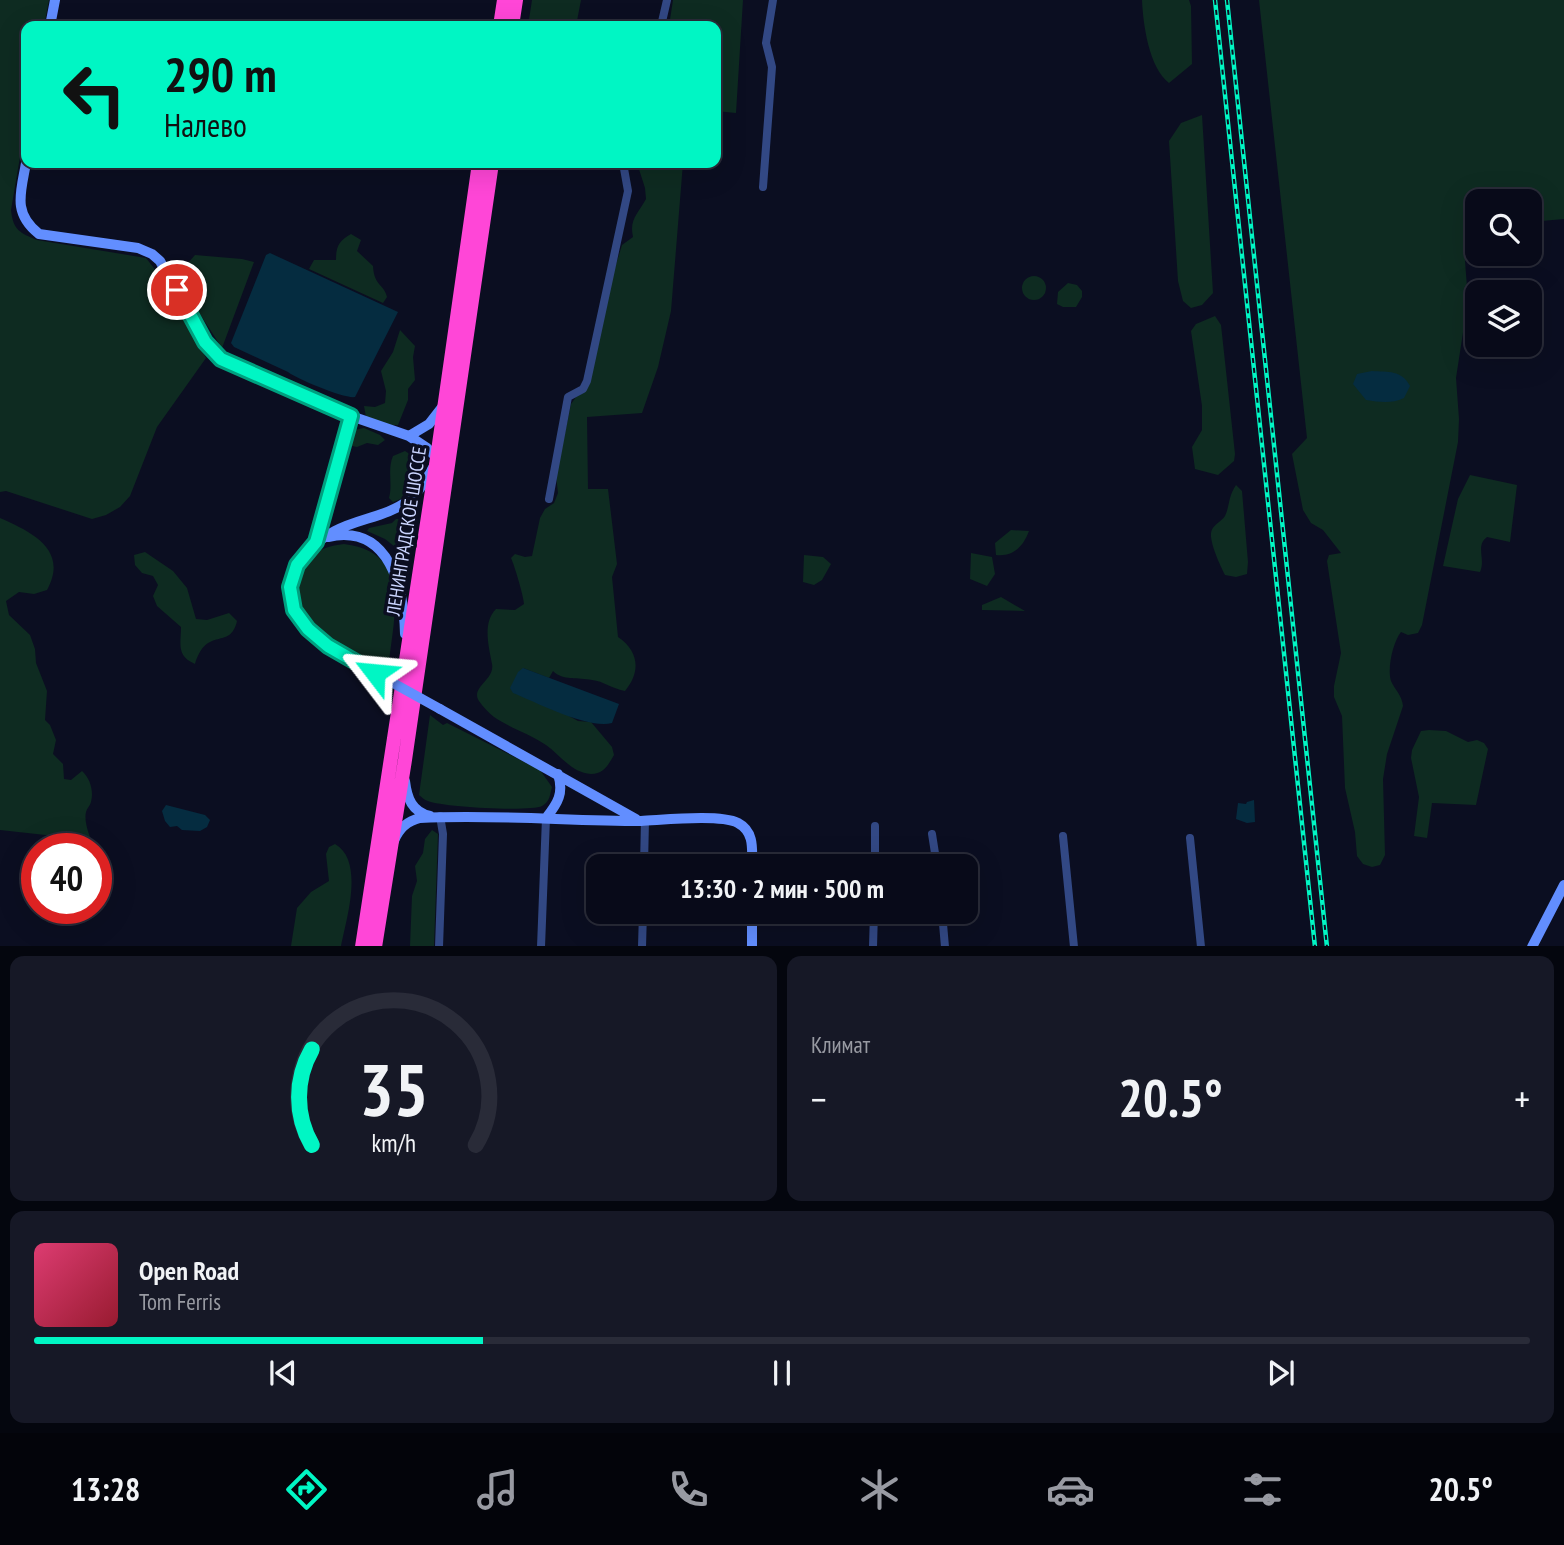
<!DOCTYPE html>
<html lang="ru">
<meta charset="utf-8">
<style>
body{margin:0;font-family:"PT Sans Narrow",sans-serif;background:#161826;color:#f1f3f6;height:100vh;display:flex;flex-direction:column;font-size:26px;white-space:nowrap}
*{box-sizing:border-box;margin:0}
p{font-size:23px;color:#989aa2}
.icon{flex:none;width:38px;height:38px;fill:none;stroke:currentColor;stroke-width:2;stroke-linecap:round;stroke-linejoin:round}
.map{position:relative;height:946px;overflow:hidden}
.details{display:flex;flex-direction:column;gap:10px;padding:10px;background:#04060e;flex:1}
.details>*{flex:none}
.hud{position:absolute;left:21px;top:21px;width:700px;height:147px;border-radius:14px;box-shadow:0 7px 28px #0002,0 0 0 2px #292b38;background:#00f6c4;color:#111;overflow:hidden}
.buttons{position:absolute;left:1465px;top:189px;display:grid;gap:14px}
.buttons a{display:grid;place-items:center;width:77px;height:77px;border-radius:14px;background:#080a19;box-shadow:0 7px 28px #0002,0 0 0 2px #292b38;font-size:35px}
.speed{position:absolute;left:21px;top:833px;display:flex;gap:14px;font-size:35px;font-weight:700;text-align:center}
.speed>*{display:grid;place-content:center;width:91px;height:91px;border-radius:50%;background:#080a19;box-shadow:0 7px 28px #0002,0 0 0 2px #292b38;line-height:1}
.speed .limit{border:10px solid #d22;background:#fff;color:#111}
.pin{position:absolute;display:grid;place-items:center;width:60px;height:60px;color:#fff;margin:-30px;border:4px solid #fff;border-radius:50%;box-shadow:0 2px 7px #0007}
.me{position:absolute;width:77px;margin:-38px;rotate:299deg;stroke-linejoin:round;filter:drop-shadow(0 0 5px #0008)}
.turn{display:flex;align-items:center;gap:24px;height:147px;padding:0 28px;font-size:32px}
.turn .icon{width:91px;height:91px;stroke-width:2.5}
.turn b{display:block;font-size:49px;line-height:60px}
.big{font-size:52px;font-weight:700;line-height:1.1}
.details .widget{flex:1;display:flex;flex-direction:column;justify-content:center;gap:10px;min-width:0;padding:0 24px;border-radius:14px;background:#161826}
.details .dial{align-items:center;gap:0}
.dial svg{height:182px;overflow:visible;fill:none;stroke:#292b38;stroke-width:7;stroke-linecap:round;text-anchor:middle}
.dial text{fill:#f1f3f6;stroke:none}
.song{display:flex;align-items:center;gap:21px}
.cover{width:84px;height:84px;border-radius:10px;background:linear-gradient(135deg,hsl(340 70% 55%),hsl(350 70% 35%))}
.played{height:7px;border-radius:4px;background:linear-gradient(90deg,#00f6c4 30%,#292b38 30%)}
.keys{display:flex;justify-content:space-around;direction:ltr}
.heat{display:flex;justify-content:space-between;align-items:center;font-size:38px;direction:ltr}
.details .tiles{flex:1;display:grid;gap:10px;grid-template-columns:1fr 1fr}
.widget:last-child{grid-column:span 2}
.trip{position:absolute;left:586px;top:854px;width:392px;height:70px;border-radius:14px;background:#080a19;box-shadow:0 7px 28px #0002,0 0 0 2px #292b38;font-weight:700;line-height:70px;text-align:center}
.menu{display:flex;height:112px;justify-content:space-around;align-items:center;background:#03040a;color:#989aa2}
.menu .icon{width:49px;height:49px}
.menu .on{color:#00f6c4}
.menu b{font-size:32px;color:#f1f3f6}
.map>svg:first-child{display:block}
.green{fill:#0e2b21}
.water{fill:#052c40}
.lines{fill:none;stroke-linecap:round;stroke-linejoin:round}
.street{stroke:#324884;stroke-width:8}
.secondary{stroke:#628eff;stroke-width:10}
.highway{stroke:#ff46d7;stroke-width:14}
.rail-casing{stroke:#00f6c4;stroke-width:4.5}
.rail{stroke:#0b0e21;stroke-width:2;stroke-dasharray:5;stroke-linecap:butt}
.secondary-bridge{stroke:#628eff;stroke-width:10}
.route-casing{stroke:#00a07f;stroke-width:18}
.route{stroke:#00f6c4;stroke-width:12}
.labels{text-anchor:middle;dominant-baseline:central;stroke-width:7;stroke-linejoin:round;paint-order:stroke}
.street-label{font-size:19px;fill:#cbd5ff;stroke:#0b0e21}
</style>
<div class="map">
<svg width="1564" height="947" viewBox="0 0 1564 947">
<rect width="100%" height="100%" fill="#0b0e21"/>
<path class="green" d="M0,0H49L44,26H26V122L11,210C13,230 20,233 37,240L146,258L164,281L206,358L157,427L130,496L120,507L106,515L92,519L6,491L0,492Z
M532,0H581L576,26H528Z
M673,0H743L736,113L716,111V26H669Z
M1142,0H1189L1191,6L1192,64L1169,83C1149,68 1143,24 1142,0Z
M1259,0H1564V219L1530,222V201H1477V242L1465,261L1468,300L1456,378L1459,419L1458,442L1422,625L1418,633L1408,635L1401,632C1393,642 1387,668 1391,681C1395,690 1402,695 1403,706L1387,754L1383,779L1385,855L1380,865L1372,867L1363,864L1357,856L1355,832L1345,788L1342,716L1334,697V686L1341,653L1327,561L1329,555L1341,553L1323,530L1311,523L1303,510L1292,454L1307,438Z
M1202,115L1213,293L1202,305L1191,308L1183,301L1178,281L1169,141L1181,123Z
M637,163H683L671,311L658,367L642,413L587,417L588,489H608L617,564L612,577L618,637C639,651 641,672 625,691C613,689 603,681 592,680C578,677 563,681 553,671L549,678L523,668L569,716L578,721L591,722L612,747L614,755C608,765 604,774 591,774C572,773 560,755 546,745C530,734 510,728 494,717C489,713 483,707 479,701C470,687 495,680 492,664C489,647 482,623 496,609L515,610L524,604C524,597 514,564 511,558L515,554L525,557L532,556L540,518L545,509L554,503L558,493L556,476L571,404L576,397L585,392L608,290L622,245L633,237C629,219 638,214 646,199L645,188Z
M351,234L361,240L357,251L373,266C374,286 384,284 387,297L383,303L309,269L314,260H336C336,246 339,241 351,234Z
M195,255L242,259L254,262L222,348L181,285V271Z
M1022 288a12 12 0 1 1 24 0a12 12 0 1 1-24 0Z
M1068,283L1077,285L1082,291V297L1076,307H1063L1057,304L1058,292Z
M1215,316L1221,325L1235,454L1234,461L1218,475L1195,469L1192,447L1202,430V406L1191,331L1196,324Z
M400,330L415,346L413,357L415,380L408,389V400L398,425H386L366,417L364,406L375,407L385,403L386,391L381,371L393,352Z
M364,428L380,435L385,440L378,445L367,443L357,447L352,446L350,440L354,430Z
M405,451L419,460L421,471L403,498L393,502L389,498C393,484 387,470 393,456Z
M1470,475L1517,485L1510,542L1487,537C1475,546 1486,559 1480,572L1443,566L1458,499Z
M1236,485L1242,491L1248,562L1247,574L1236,577L1225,575C1220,565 1210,544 1211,533C1212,525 1221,522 1225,516C1230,505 1228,497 1236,485Z
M0,518C32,532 69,550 47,590L34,594L19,592L6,601L9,615L30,635L35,649L36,663L47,691L45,720L50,725L56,740L53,754L63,764L64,779L71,780L82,771C90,778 94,791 91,802C90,806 87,808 86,812C84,820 88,832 91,840L0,830Z
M396,519H402C405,529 403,541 399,550L385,539L367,531L369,528L392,523Z
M1011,530L1029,531C1023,547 1013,557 996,555L995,543Z
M344,544C412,552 394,615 389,662L382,657L375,664C341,646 276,616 303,568C313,551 326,546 344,544Z
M145,552L173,571L187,588L196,619L207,620L229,613L237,621C230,651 207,625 195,664C176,656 181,644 181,627L157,606L153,596L158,585L153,576L142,573L135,565L134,555Z
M971,553L992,557L995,574L987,586L970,579Z
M804,555L823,557L831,564L822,580L814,585L803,582Z
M1001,597L1025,611L982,610V605Z
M430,715L443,725L447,723L540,770L552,787C550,794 550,802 542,806C530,812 441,807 428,801C424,800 422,797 419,795Z
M1429,730L1446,731L1468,742L1477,740L1484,743L1488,749L1476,805L1432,803L1427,838L1414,836L1419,797L1411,758L1412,750L1421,731Z
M432,830L438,834L434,946H410L412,896L417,881L415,866L423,853L425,839Z
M335,844C365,861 346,920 341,946H291L297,908L311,892L329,881L326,854L329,847Z"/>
<path class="water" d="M270,253L398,312L355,397C345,399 297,379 288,372L234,347L231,343L266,255Z
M1372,371C1388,372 1402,370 1410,386L1404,398C1391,404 1380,402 1366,400L1353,384L1357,374Z
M523,668L619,704L612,723C587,729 538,703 513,693L510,688L518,672Z
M1254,800L1255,822L1247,823L1236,819L1238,803L1246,804L1247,802Z
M166,805L205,815L210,820L207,827L200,831L182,830L177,826L170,827L165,821L162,811Z"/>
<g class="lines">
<path class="street" d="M661,26L667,0
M763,187L772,67L766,43L773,0
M549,499L568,397L583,389L587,381L628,191L623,163
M316,542L351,416
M932,834L937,866
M1063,836L1074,947
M1190,838L1201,947
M644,866L645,820
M875,866V826
M942,912L945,947
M439,947L443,834L440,816
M541,947L546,818
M642,947L643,912
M873,947L874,912"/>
<path class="secondary" d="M50,26L55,0
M26,163C21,192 12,213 39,234L138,248L152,254L160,261L197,329L213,351L221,359L351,416L409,436L427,448L437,458
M409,436L429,424L443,406
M328,537C390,523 404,589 405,634
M375,673C343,655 280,628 291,581C296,557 314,542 335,531C359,518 387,517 409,500C420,491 427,478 434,466
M440,709L636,819
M405,781C407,798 412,812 430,816
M546,818C558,803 564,793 558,774
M394,841C399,828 407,821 420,818C494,814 568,821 641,821C664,820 720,814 738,823C755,832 752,850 752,866
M752,947V912
M1532,947L1564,885"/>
<path class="highway" d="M500,26L504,0
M512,26L516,0
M362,947L437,458L479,163
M375,947L405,760L492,163"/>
<defs>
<path id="rail" d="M1215,0L1315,947
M1227,0L1327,947"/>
</defs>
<use href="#rail" class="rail-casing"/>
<use href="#rail" class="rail"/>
<path class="secondary-bridge" d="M375,673L440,709"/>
</g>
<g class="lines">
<defs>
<path id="route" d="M177,290L205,342L221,359L351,416L316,542L297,565L290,587L294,610L308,629L328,646L375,673"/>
</defs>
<use href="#route" class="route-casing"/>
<use href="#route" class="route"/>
</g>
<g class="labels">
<g class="street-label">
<text transform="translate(406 531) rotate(-81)">ЛЕНИНГРАДСКОЕ ШОССЕ</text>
</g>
</g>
</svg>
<div class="buttons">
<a><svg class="icon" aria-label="search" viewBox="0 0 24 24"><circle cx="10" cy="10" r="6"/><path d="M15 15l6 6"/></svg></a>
<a><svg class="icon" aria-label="layers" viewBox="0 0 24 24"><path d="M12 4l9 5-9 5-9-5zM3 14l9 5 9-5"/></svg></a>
</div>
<div class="speed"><div class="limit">40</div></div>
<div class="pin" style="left:177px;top:290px;background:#d93025"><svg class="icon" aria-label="arrive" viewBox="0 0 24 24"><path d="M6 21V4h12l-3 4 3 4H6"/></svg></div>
<svg class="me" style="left:375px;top:673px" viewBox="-20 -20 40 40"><path d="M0-17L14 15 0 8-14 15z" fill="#00f6c4" stroke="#fff" stroke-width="4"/></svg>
<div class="trip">13:30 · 2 мин · 500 m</div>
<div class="hud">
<div class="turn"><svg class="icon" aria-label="left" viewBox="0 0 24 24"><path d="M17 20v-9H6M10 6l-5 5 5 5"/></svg><div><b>290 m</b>Налево</div></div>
</div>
</div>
<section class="details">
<div class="tiles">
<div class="widget dial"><svg viewBox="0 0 100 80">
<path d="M14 69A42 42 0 1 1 86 69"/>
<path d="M14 69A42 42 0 0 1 14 27" stroke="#00f6c4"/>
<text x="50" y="56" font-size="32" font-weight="700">35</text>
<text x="50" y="72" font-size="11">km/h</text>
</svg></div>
<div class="widget"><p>Климат</p>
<div class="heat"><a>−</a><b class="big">20.5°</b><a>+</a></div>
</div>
<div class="widget">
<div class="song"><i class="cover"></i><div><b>Open Road</b><p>Tom Ferris</p></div></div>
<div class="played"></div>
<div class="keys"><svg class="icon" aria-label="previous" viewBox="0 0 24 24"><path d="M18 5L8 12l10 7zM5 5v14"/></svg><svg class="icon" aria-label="pause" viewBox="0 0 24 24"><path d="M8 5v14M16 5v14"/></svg><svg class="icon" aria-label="next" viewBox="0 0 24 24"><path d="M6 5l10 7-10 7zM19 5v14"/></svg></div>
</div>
</div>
</section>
<nav class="menu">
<b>13:28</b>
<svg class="icon on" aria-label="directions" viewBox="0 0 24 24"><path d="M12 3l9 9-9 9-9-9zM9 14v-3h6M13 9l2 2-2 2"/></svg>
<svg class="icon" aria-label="music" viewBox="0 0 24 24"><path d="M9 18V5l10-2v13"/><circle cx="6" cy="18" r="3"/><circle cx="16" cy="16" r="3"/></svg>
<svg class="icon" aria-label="phone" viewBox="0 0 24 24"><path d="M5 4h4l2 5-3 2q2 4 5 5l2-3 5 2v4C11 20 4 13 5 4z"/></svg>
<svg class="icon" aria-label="climate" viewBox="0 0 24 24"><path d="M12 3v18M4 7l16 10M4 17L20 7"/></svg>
<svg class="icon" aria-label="car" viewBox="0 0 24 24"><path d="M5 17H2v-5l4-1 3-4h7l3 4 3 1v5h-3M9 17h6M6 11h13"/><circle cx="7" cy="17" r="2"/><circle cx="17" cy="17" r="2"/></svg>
<svg class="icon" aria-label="filters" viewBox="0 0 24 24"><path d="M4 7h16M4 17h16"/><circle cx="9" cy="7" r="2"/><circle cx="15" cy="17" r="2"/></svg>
<b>20.5°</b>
</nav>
